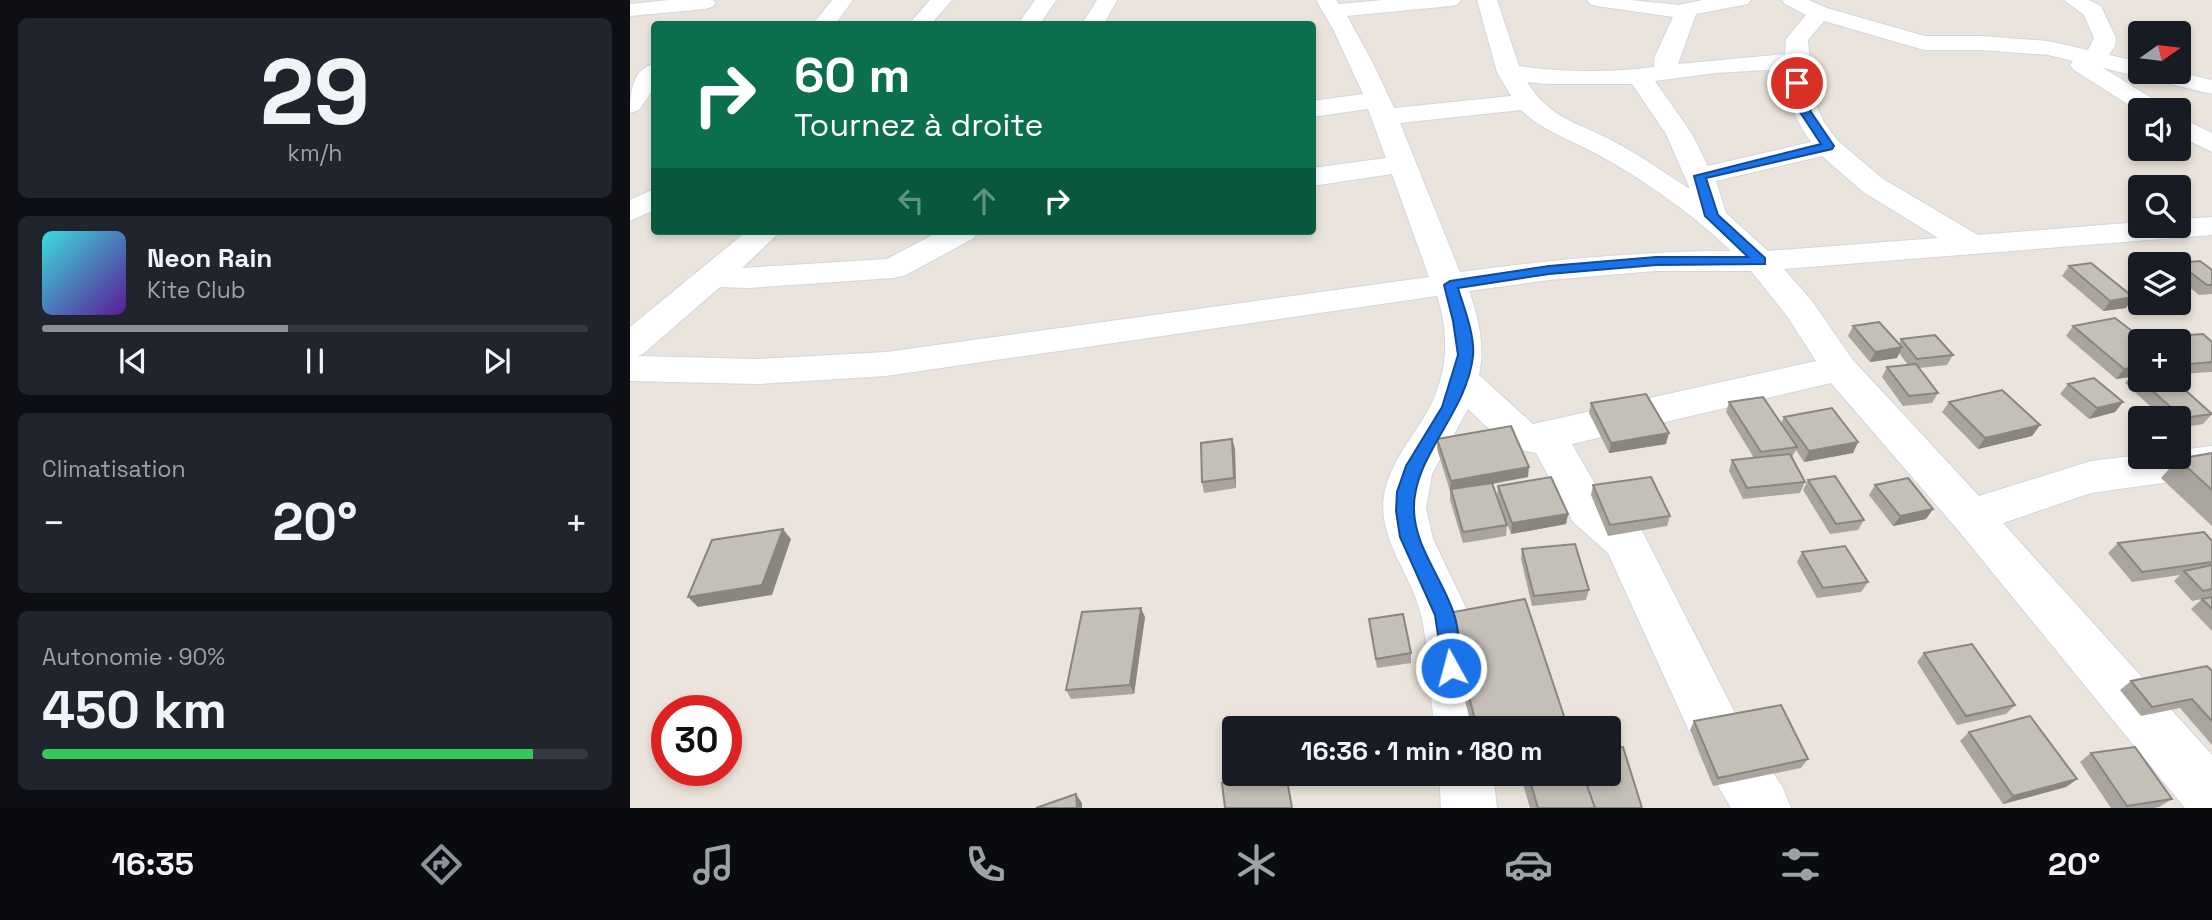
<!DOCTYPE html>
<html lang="fr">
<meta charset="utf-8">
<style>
body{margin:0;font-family:"Space Grotesk",sans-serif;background:#20242c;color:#f1f3f6;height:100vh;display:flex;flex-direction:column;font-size:26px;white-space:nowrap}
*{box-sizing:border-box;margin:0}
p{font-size:23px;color:#9ea1a6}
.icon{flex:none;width:38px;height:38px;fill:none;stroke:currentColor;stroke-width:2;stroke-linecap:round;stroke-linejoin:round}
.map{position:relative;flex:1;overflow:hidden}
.side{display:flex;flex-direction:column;gap:18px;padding:18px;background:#0d0f14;width:630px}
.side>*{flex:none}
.hud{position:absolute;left:21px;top:21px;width:665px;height:214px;border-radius:7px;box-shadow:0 4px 10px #0003;background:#0b6e4f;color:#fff;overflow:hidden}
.needle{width:46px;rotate:76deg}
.buttons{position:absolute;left:1498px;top:21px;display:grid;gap:14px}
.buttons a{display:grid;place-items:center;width:63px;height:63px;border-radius:7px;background:#171b24;box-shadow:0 4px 10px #0003;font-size:35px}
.speed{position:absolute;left:21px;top:695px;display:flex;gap:14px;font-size:35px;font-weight:700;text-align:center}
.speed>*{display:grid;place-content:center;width:91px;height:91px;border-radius:50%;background:#171b24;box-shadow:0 4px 10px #0003;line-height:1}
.speed .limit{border:10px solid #d22;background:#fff;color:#111}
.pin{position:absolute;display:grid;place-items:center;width:60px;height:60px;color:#fff;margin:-30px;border:4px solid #fff;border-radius:50%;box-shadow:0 2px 7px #0007}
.me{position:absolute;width:77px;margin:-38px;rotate:353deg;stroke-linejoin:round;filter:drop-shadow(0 0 5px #0008)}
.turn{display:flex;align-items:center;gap:24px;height:147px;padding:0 28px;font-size:32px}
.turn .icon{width:91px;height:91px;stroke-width:2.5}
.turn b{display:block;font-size:49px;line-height:60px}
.lanes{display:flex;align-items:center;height:66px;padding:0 28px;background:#0003;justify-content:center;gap:35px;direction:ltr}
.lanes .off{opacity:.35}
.big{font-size:52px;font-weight:600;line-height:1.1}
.side .widget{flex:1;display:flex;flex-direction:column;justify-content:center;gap:10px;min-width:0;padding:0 24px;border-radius:10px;background:#20242c}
.side .dial{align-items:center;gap:0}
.dial b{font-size:91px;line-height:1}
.song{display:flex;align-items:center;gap:21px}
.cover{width:84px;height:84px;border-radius:10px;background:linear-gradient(135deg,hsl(180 70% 55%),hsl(270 70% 35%))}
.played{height:7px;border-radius:4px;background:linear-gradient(90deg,#8c9099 45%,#363941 45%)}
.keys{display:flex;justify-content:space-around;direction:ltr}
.heat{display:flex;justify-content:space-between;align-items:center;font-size:38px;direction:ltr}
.charge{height:10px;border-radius:5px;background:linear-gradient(90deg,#34c759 90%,#363941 0)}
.trip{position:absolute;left:592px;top:716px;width:399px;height:70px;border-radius:7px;background:#171b24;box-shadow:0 4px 10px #0003;font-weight:600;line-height:70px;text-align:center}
.dock{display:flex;height:112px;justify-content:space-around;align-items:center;background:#090b0e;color:#9ea1a6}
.dock .icon{width:49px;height:49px}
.dock .selected{color:#8c9099}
.dock b{font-size:32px;color:#f1f3f6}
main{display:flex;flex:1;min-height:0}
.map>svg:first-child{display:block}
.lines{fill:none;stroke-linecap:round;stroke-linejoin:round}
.street-casing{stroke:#d1d5e2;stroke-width:2}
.street{fill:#fff;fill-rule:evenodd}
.wall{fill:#a9a49d}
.shaded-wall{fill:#898680}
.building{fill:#c4bfb7;stroke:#898680;stroke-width:2}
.route{fill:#1a73e8;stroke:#114b97;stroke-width:2}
</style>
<main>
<section class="side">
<div class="widget dial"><b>29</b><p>km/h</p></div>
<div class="widget">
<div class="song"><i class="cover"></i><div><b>Neon Rain</b><p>Kite Club</p></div></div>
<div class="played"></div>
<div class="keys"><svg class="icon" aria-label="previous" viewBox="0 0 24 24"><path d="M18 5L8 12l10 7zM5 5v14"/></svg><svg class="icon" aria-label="pause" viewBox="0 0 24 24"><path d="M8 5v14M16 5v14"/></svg><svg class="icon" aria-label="next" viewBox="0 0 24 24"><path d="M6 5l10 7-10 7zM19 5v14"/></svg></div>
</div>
<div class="widget"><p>Climatisation</p>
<div class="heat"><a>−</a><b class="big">20°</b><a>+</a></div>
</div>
<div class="widget"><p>Autonomie · 90%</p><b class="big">450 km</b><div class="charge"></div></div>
</section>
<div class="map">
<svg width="1582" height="808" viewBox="0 0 1582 808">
<rect width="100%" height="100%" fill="#ebe4dc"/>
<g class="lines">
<defs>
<path id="street" d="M39,0H83L86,3L82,7L75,9L0,16V4Z
M202,0H223L205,24H183Z
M300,0H322L301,24H279Z
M405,0H426L410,24H388Z
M467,0H487L474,24H452Z
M686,0H706L709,4L753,0H831L828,4L821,6L717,16L742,61L764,108L881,96L867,72L847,0H867L889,66C933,72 979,73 1024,67L1025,56L1043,17L967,6L960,4L957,0H1000L1049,5L1073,0H1121L1118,4L1066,14L1048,64L1155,54L1156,39L1176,15L1155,4L1152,0H1179L1197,8L1295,36H1351L1418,41L1458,50L1464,38L1454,15L1434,0H1459L1471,6L1486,38L1485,46L1479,55L1510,62V72H1549L1582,80V94L1473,68L1533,105L1537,110H1510V112L1444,70L1440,65L1443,61L1418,55L1351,50H1294L1194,21L1178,40L1183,98L1194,122L1207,140L1253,179L1348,235L1510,222V226H1549V219L1582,217V235L1154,269L1182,301L1222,359L1349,496L1461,461L1510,455L1549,457V450L1582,446V476L1461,493L1373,523L1582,755V808H1555L1327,529L1201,383L942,444L973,498L1003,519L1011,529L1108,719L1153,788L1161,808H1101L1070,755L978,553L943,522L906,453L878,447L838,409L802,474L796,508L803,539L838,612L857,728H805C799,692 799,645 790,611C779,570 745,535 755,490C761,464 779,441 793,419C817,382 821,338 807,296L256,376L128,384L0,381V327L117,231H151L112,268L257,259L310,231H348L344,238L276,275L264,278L119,288L90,287L13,354L7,356L128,359L256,352L799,277L762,174L682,186V168L756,158L738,109L682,117V101L733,94L703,29ZM1155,69C1155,97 1165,119 1181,142L1078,166L1062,134L1025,81L1086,73ZM897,82L918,84H1002L1036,134L1060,189C1035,173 1011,156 985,142C949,123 920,119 897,82ZM891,110C913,131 939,139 965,153C1013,179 1063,214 1101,251C1010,251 921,260 830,272L770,123ZM1192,156L1232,191L1308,238L1138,251L1096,213L1086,181ZM1026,271H1121L1157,316L1186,361L903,424L849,375C855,346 849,319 839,291L919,280Z
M24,64V88L9,110L0,113C0,93 2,69 24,64Z
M1549,117L1582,133V152L1549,136Z
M24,189V210L0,221V200Z
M809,774H863L867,808H811Z"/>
</defs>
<use href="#street" class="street-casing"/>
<use href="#street" class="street"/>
</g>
<path class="wall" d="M1548,263L1582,270V294L1569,295L1549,279V264H1547Z
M1439,266L1503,297L1496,308L1473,311L1432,276Z
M1223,326L1269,344L1271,339L1323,355L1317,365L1289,368L1308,393L1302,403L1273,406L1252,377L1257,367L1278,365L1269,353L1267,358L1240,362L1218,336Z
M1443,326L1514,340L1516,338L1582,342V372L1549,374V341H1510V380L1582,413V414L1573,424L1549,428V418H1533L1495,383L1500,377L1486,379L1436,336Z
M1438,384L1493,402L1485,412L1459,419L1430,394Z
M1099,402L1151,423L1154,417L1228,442L1223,453L1174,462L1166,450L1162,457H1161L1175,482L1170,493L1113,499L1099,471L1102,460L1124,458L1096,412Z
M1319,402L1410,425L1402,436L1348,449L1312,412Z
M961,403L1036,444L979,453L959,413Z
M602,439L605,449L606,488L574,493L572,482Z
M807,439L898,477L863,484L867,496L868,486L938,514L936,524L881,534L870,505L877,525L876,536L833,543L820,500V491L807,449Z
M1582,453V526L1531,478L1548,459Z
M1178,480L1234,520L1228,530L1200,534L1173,490Z
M963,485L1040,516L1037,526L978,536L961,495Z
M1245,485L1303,509L1296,519L1263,526L1239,495Z
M1582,541V597L1562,601L1544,581L1550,575L1502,582L1478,553L1488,543Z
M892,549L959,590L956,600L902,606L891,559Z
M1172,552L1238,582L1231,592L1187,598L1167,562Z
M1582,597V631L1561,609L1572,599Z
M818,613L938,728H842L817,631Z
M515,617L504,694L441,699L436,690Z
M739,619L781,653V663L747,668Z
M1294,653L1385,705L1376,714L1327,725L1287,662Z
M1582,671V745L1550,708L1511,716L1490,690L1501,681Z
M1064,721L1178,759L1171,768L1083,786L1060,730Z
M1339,732L1447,779L1436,787L1373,804L1330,741Z
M1461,753L1542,799L1529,807L1524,808H1481L1450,762Z
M890,774H978L1012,808H900Z"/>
<path class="shaded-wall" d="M1503,297L1496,308L1473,311L1480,301Z
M1272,347L1267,358L1240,362L1245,352Z
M1510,366V375L1503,373L1500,377L1486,379L1494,369Z
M1493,402L1485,412L1459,419L1467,408Z
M1410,425L1402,436L1348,449L1355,438Z
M1039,433L1036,444L979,453L981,443Z
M602,439L605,449L606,488L604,478Z
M1228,442L1223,453L1174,462L1179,451Z
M899,467L898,477L820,491L821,481Z
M1303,509L1296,519L1263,526L1270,516Z
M938,514L936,524L881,534L882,523Z
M153,529L161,539L142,595L68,607L58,597Z
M511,608L515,617L504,694L500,685Z
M1447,779L1436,787L1373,804L1383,796Z
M446,794L452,803V808H447Z"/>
<path class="building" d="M1570,261L1582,270V285H1577L1548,263Z
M1461,263L1503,297L1480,301L1439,266Z
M1485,318L1515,341H1510V366L1494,369L1443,326Z
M1249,322L1272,347L1245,352L1223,326Z
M1573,334L1582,342V362L1549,365V341H1519L1516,338Z
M1305,335L1323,355L1287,359L1271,339Z
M1286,364L1308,393L1279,396L1257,367Z
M1510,372V380L1503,373Z
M1464,378L1493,402L1467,408L1438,384Z
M1510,380H1544L1582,414L1553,418Z
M1372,390L1410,425L1355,438L1319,402Z
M1016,394L1039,433L981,443L961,403Z
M1133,397L1167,447L1131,452L1099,402Z
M1202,408L1228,442L1179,451L1154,417Z
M881,426L899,467L821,481L807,439Z
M602,439L604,478L572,482L571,443Z
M1582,453V490L1548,459Z
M1160,454L1175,482L1117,488L1102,460Z
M1205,476L1234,520L1206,524L1178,480Z
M921,477L938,514L882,523L868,486Z
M1021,477L1040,516L980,525L963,485Z
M1278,478L1303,509L1270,516L1245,485Z
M862,483L877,525L833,532L821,489Z
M153,529L132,585L58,597L82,540Z
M1574,532L1582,541V562L1512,572L1488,543Z
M945,544L959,590L904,596L892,549Z
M1215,546L1238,582L1193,588L1172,552Z
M1582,565V589L1573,591L1554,571Z
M1582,597V609L1572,599Z
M895,599L938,728H847L818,613Z
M511,608L500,685L436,690L452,612Z
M773,614L781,653L746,659L739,619Z
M1342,644L1385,705L1336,716L1294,653Z
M1577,666L1582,671V721L1562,699L1522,707L1501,681Z
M1151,705L1178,759L1088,778L1064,721Z
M1400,716L1447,779L1383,796L1339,732Z
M993,747L1012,808H965L953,774H978V749Z
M1505,747L1542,799L1497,806L1461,753Z
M627,774H656L662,808H595L592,783Z
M898,774H953L965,808H908Z
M446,794L447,808H406Z"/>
<path class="route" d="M1163,80L1172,83L1181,112L1204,146L1202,149L1076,178L1088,215L1135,258V264L1026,265L919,274L828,288C834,308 845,335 843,356C837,413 782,457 784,510C785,548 813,579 824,614C830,631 829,651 832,668L829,675L821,677L814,675L805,615L770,537L766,511L767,492L776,466L812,407L828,355L823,321L814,285L820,281L919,266L1026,257H1118L1075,216L1064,176L1191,144L1170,112Z"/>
</svg>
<div class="buttons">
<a><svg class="needle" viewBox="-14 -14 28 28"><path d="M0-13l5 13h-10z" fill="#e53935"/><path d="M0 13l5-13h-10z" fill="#9ea1a6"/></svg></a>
<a><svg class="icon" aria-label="sound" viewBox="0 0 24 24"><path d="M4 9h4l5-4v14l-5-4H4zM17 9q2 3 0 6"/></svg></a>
<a><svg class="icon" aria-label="search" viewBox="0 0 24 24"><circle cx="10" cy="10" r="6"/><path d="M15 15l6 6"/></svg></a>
<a><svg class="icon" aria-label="layers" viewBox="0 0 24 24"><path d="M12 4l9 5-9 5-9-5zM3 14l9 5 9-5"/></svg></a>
<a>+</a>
<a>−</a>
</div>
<div class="speed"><div class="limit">30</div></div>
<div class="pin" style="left:1167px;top:83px;background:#d93025"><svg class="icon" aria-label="arrive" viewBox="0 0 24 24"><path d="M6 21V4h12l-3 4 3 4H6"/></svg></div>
<svg class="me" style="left:821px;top:668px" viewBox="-20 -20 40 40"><circle r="17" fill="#1a73e8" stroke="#fff" stroke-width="3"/><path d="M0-11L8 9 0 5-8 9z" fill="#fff"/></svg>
<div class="trip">16:36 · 1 min · 180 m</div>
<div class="hud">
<div class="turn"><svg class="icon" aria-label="right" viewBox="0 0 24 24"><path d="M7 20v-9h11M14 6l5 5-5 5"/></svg><div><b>60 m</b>Tournez à droite</div></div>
<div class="lanes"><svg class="icon off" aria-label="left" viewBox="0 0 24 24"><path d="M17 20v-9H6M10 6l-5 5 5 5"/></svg><svg class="icon off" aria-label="ahead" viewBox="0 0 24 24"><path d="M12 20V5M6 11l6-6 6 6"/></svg><svg class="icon" aria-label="right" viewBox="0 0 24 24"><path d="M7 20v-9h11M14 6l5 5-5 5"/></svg></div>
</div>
</div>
</main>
<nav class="dock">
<b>16:35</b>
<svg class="icon selected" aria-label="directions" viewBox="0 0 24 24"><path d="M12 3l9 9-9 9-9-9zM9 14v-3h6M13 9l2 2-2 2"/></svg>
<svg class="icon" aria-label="music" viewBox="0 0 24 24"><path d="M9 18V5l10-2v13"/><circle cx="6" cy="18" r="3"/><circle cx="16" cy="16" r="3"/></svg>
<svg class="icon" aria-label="phone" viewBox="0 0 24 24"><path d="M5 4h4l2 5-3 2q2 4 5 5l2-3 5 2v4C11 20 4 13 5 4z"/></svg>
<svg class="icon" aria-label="climate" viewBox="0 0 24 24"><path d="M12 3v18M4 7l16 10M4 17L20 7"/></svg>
<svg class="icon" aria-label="car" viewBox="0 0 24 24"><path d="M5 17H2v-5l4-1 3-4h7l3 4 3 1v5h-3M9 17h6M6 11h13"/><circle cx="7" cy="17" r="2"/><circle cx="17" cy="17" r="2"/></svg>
<svg class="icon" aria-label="filters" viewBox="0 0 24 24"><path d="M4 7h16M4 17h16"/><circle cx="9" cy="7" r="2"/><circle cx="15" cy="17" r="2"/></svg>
<b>20°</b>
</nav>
